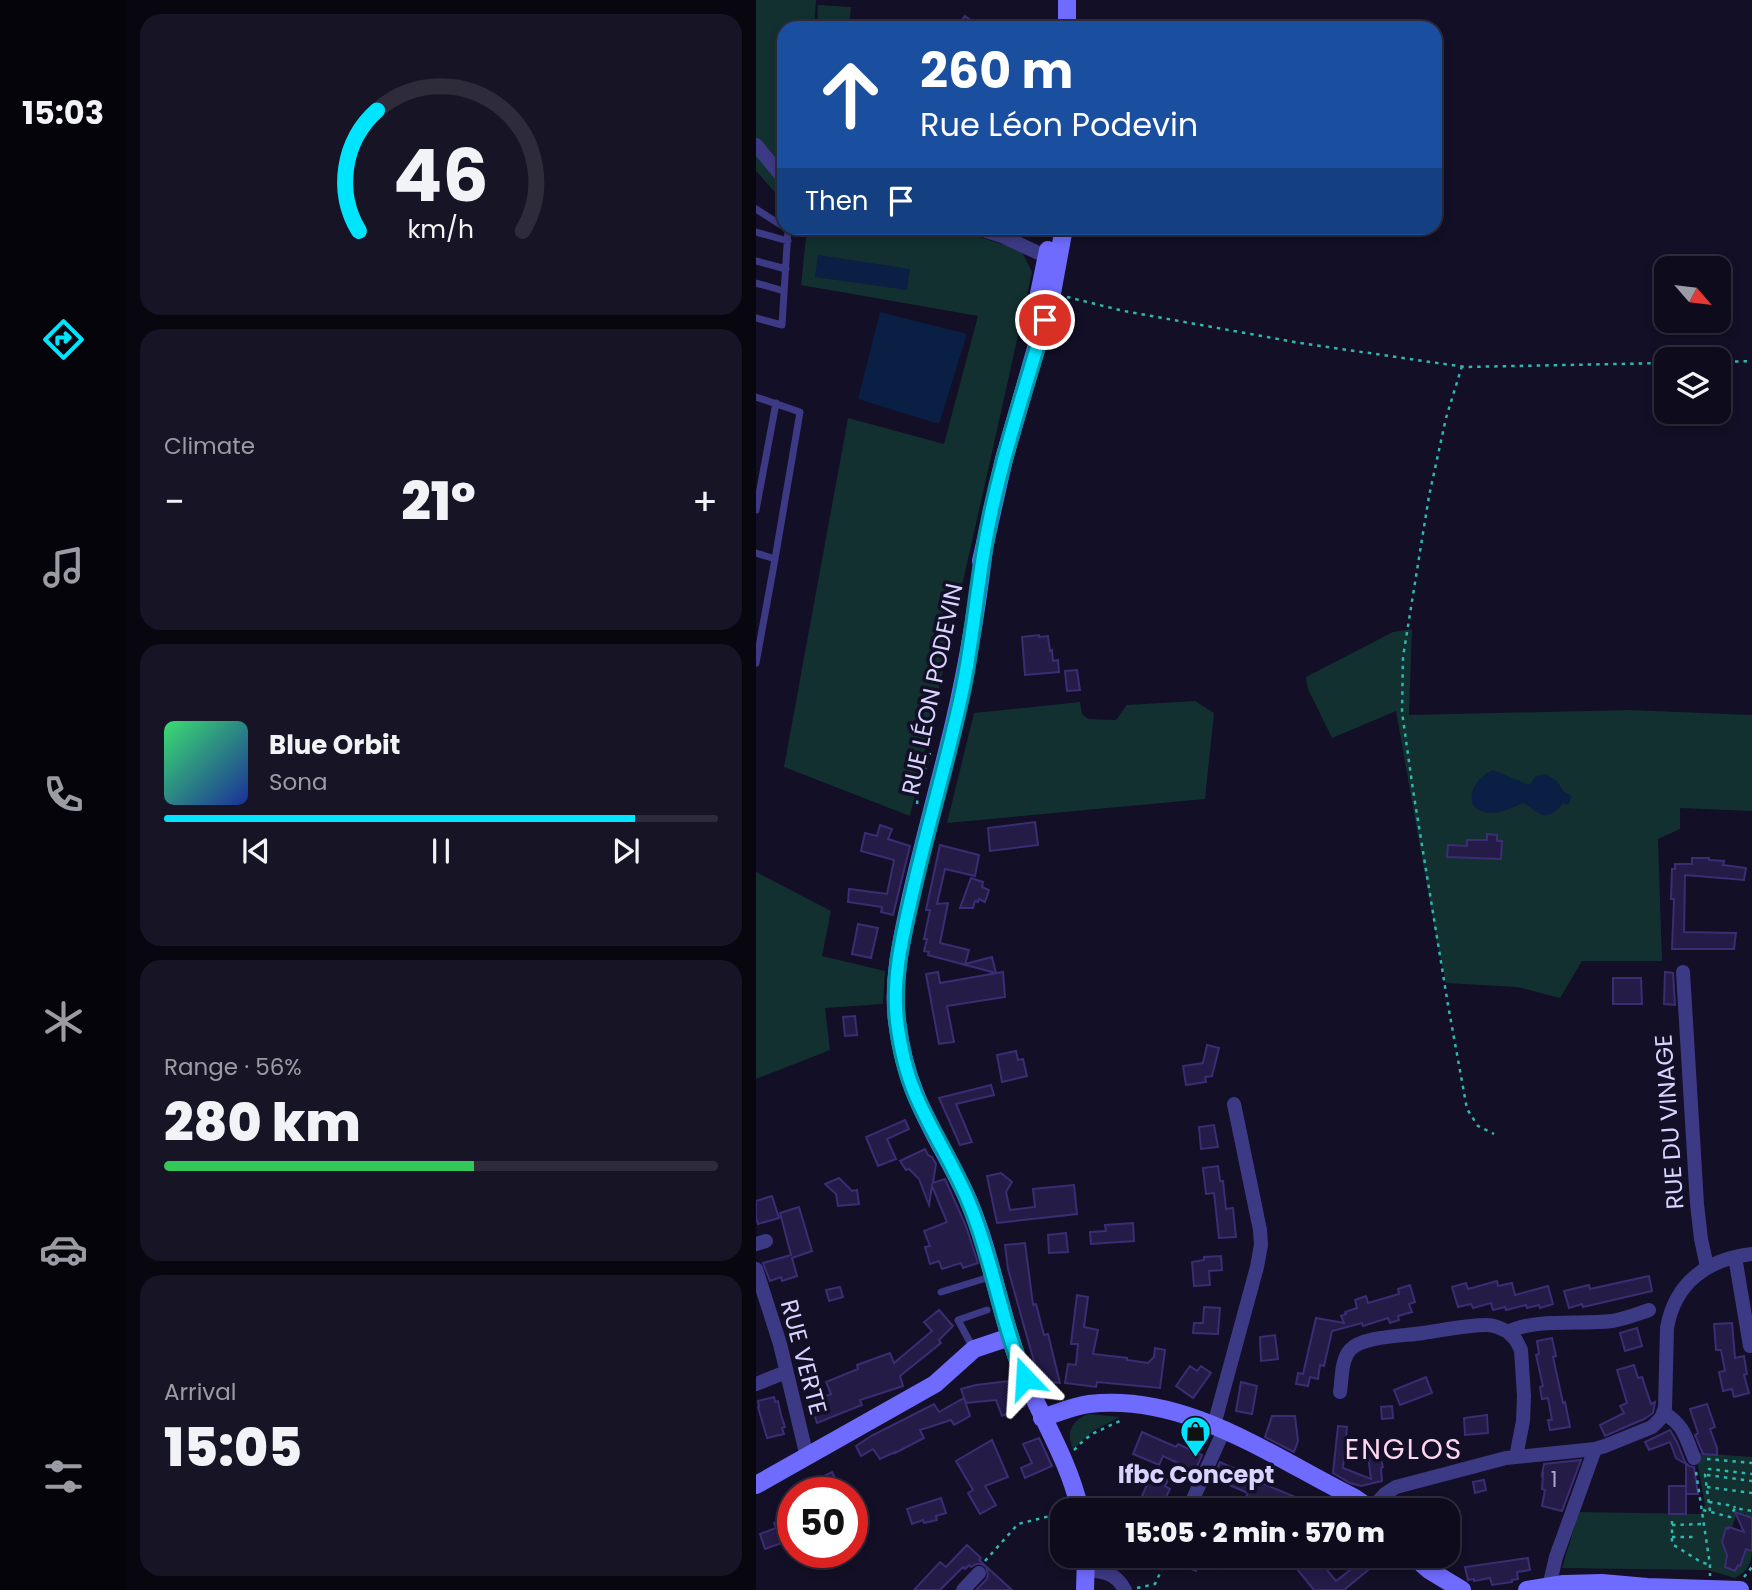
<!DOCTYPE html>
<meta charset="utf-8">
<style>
body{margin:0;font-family:Poppins,sans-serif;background:#171425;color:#f1f3f6;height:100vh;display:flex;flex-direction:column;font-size:26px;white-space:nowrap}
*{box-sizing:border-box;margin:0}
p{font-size:23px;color:#9b9ba3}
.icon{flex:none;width:38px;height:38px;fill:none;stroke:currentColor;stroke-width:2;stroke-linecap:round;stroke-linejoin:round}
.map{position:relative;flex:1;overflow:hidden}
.side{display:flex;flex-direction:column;gap:14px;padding:14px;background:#08060f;width:630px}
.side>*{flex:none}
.banner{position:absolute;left:21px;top:21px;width:665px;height:214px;border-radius:21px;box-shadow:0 4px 10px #0003,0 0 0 2px #2e2b3b;background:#1a4fa0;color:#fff;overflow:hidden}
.needle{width:46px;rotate:118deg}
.tools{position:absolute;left:898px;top:256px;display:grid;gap:14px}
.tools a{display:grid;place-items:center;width:77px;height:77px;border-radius:14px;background:#0e0b1c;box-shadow:0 4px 10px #0003,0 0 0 2px #2e2b3b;font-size:35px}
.speed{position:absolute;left:21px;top:1477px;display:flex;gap:14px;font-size:35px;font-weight:700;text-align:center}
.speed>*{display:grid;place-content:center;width:91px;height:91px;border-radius:50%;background:#0e0b1c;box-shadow:0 4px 10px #0003,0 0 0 2px #2e2b3b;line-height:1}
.speed .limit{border:10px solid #d22;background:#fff;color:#111}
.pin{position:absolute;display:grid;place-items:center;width:60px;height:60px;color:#fff;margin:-30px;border:4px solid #fff;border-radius:50%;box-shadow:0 2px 7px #0007}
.me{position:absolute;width:77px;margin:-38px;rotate:340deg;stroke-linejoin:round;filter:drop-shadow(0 0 5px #0008)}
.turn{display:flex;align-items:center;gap:24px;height:147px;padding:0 28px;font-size:32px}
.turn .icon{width:91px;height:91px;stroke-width:2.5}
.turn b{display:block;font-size:49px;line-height:60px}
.then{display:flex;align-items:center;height:66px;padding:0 28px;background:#0003;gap:14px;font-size:26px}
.big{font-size:52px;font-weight:800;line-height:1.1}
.side .card{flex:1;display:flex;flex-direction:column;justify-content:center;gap:10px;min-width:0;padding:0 24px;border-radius:21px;background:#171425}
.side .dial{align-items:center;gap:0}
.dial svg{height:182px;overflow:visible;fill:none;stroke:#2e2b3b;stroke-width:7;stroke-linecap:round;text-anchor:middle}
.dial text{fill:#f1f3f6;stroke:none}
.song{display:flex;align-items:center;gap:21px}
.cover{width:84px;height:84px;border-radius:10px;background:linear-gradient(135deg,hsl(140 70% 55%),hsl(230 70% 35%))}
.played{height:7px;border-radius:4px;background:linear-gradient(90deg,#00e5ff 85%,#2e2b3b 85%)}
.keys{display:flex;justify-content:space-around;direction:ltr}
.heat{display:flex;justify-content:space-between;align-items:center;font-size:38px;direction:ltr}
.charge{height:10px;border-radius:5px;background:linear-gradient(90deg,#34c759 56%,#2e2b3b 0)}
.trip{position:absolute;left:294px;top:1498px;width:410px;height:70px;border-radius:21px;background:#0e0b1c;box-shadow:0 4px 10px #0003,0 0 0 2px #2e2b3b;font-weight:800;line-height:70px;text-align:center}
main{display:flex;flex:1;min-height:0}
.tabs{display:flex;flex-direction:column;width:126px;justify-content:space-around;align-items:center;background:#06040b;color:#9b9ba3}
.tabs .icon{width:49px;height:49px}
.tabs .current{color:#00e5ff}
.tabs b{font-size:32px;color:#f1f3f6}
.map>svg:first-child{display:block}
.green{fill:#12302f}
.water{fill:#0a1f44}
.building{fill:#241b47;stroke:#3b2d73;stroke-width:2}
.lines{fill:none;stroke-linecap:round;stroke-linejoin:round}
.path{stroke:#2fb8b0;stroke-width:2.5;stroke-dasharray:3.5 5;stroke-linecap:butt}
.lane{stroke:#3d3a85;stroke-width:7}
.street{stroke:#3d3a85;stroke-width:14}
.secondary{stroke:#6f6bff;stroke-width:18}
.route-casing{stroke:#0095a6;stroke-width:18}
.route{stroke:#00e5ff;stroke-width:12}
.labels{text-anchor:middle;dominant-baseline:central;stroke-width:7;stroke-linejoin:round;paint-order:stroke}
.number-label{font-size:21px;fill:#aca6d1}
.street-label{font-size:24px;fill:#d9d4ff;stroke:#130f26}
.poi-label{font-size:24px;font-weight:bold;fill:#d9d4ff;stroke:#130f26}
.quarter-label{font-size:28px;letter-spacing:2px;fill:#ffd6f0;stroke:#130f26}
</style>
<main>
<nav class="tabs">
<b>15:03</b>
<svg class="icon current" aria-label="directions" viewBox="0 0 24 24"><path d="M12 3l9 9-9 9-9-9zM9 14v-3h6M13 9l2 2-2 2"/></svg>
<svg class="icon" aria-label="music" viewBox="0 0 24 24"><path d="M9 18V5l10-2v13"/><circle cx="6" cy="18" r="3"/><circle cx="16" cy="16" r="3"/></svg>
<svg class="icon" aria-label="phone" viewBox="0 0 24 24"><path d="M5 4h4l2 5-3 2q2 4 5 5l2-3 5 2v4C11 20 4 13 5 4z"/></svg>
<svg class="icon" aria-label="climate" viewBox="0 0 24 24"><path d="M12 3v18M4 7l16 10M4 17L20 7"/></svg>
<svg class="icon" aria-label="car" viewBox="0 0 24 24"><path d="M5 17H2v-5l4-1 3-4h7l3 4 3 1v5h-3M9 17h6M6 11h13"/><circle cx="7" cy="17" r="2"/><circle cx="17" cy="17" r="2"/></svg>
<svg class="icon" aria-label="filters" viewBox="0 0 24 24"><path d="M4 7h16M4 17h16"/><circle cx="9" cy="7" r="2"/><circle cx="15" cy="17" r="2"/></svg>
</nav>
<section class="side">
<div class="card dial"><svg viewBox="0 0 100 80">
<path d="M14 69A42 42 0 1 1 86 69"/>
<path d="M14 69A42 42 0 0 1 22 16" stroke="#00e5ff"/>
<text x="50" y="56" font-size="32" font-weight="700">46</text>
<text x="50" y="72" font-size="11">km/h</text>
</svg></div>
<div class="card"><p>Climate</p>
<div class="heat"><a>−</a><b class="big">21°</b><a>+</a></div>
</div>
<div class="card">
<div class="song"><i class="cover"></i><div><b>Blue Orbit</b><p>Sona</p></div></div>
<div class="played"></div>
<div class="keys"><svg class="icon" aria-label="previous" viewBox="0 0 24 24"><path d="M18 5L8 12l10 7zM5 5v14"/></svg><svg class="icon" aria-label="pause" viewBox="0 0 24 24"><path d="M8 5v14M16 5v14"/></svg><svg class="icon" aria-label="next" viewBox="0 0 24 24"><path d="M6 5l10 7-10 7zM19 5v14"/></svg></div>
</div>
<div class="card"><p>Range · 56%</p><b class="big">280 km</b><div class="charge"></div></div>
<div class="card"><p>Arrival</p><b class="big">15:05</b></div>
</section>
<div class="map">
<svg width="996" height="1590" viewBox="0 0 996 1590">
<rect width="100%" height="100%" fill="#130f26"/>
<path class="green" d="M0,0H60L58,28H28V202L0,171Z
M62,5L95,7L93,28H61Z
M51,228H218L217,235L265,250L276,272L235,457L154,816L28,767L92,418L188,444L222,316L45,285Z
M656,629L653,715L874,710L996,715V811L924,808V829L902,839L906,961H826L804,998L761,987L690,983L681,942L640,711L576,738L552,689L550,677L637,632Z
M439,701L458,713L449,799L191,823L218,713L324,702L326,714L332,719L360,720L371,705Z
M0,872L75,911L66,956L129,971L127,1004L69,1008L74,1050L0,1079Z
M333,1414L364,1417L337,1431L320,1447L317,1448C309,1432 317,1419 333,1414Z
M942,1453L996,1457V1518L989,1515V1513L986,1515L983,1514L981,1511L979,1512L980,1516L976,1528H970L968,1539L965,1541L966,1543L970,1542L972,1558L970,1557L969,1560H971L969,1567L979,1570L982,1565H985V1563H983L989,1548L995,1551L996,1548C996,1563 992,1571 979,1578L952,1570L806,1568L823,1512L944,1514L949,1505L941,1460Z
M690,1498L691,1509H693L698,1550L691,1551V1510H649L648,1504Z"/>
<path class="water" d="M62,255L154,269L151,290L59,277Z
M124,312L211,334L183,424L102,399Z
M737,770L773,785L780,776L790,774L801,781L807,791L816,796L812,805L807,803C791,824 784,814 768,803C751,809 735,820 718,807C710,792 723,776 737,770Z"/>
<path class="building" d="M209,16L225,28H200Z
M283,635V637L292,636L294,651L296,650L297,661L302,660L303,672L269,675L266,637Z
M321,670L324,690L311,691L309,671Z
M279,822L282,845L234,851L232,828Z
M124,825L136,829L132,839L154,846L137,915L125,912L126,907L92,902L93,889L131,894L138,860L105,851L109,833L121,836Z
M731,834L741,835V841H746L745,859L691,857L692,845L711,846V840H731Z
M184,845L223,855L219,876L189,869L181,904L192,903L184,943L213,950L209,964L236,957L240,973L172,955L173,952L168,951L171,939H168L174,910H170Z
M936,858H953V860L968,861L967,865L990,868L988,880L929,875L928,932L980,933L978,949H916L918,899H915L916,869H919V864H936Z
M215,878L227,882L226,887L233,890L229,902L223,899L222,902L219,901L217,908H204Z
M102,924L122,928L115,958L96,954Z
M182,972L184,983L247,972L249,997L191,1006L198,1042L183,1044L170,974Z
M909,972L917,973L919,1005L908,1004Z
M857,978H885L886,1004H857Z
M99,1016L101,1035L89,1036L87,1017Z
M451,1045L463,1048L456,1076L449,1077L450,1082L430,1085L427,1066L447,1063Z
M260,1051L262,1060L267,1059L271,1076L246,1082L241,1055Z
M235,1085L238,1095L200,1104L216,1142L204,1145L183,1098Z
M149,1120L153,1129L131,1139L140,1159L122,1166L110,1137Z
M458,1125L462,1147L445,1149L443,1127Z
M169,1149L172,1155L176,1157L180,1164L177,1183L189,1179L210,1226L222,1263L207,1268L205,1263L186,1269L183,1261L174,1264L169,1247L174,1246L168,1231L191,1222L176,1186L173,1205L163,1179L153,1169L150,1170L144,1161Z
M462,1166L464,1181H467L470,1209L477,1208L480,1237L463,1238L458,1193L450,1194L447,1168Z
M245,1173L256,1182L250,1192L254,1210L279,1207L277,1189L318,1185L321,1214L241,1223L231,1176Z
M83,1178L96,1191L101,1190L103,1204L82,1206L80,1194L69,1184Z
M16,1196L23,1218L2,1224L0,1218V1201Z
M43,1207L56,1251L36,1258L41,1276L26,1281L25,1277L14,1281L7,1263L35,1255L24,1213Z
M377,1223L378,1241L335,1244L334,1232L350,1231L349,1225Z
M310,1233L312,1252L293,1253L292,1235Z
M269,1243L277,1305L280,1304L288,1335L292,1334L304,1383L288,1381L282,1376L252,1269L249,1245Z
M465,1256L466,1270L453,1271L454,1285L438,1286L436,1262L448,1260V1257Z
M893,1276L896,1291L827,1307L826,1304L813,1308L808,1291L833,1285L834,1289Z
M741,1281L742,1286L756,1283L759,1295L792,1286L797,1304L784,1308L783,1305L771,1308L770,1305L750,1310L749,1307L737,1310L735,1303L717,1308L715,1304L702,1307L696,1287L710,1283L712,1289Z
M654,1285L659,1302L653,1304L656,1312L642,1316L643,1320L634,1323L632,1318L607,1326L606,1323L576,1331L568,1366L564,1365L562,1379L554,1377L552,1386L540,1384L542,1373L547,1374L560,1318L588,1323L585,1316L590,1314L589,1312L601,1308L599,1300L610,1296L612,1303L643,1294L642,1289Z
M84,1287L87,1297L73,1301L70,1290Z
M321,1295L332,1297L328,1327L342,1330L337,1354L371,1358V1360L392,1363L398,1357L399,1348L409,1350L404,1388L341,1382L340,1387L309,1383L312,1364L320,1365L322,1344H315Z
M448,1307L464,1308L462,1334L437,1333L438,1323H447Z
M183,1310L197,1326L183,1340L185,1343L144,1376L147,1386L104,1400L106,1405L61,1423L54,1402L75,1394L70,1382L102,1369L101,1365L134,1353L138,1363L176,1331L168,1322Z
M976,1323L979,1358L988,1356L991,1374L988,1375L993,1393L978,1397L976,1389L967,1391L963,1372L969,1371L965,1350H960L958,1324Z
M881,1328L886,1346L869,1351L864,1333Z
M519,1335L522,1359L505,1361L504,1337Z
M796,1338L800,1356L797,1357L807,1403L809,1402L814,1427L794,1430L792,1420H796L792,1398L786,1399L784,1387L787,1386L780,1355L783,1354L781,1341Z
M878,1365L882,1378L886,1377L895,1404L899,1402L897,1413L888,1419L849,1436L844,1425L868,1413L864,1406L871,1403L861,1370Z
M434,1366L441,1371L445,1366L455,1373L437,1398L420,1386Z
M670,1377L676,1393L644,1405L638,1390Z
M253,1381L257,1383L269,1406L246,1416L240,1400L210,1403L205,1389L220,1385Z
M485,1382L501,1386L496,1414L480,1411Z
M18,1397L19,1402L22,1401L25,1415L29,1427L26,1428L28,1434L11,1438L2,1407H3L2,1401Z
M208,1398L214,1416L198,1425L195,1420L164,1430L168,1438L139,1453V1452L124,1459L117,1449L105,1456L100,1446L115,1436L178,1404L183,1412Z
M951,1404L959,1427L954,1429L961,1448V1455L947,1454L939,1435L942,1433L934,1409Z
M636,1406L637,1418L626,1419L625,1407Z
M731,1415L732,1433L709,1435L708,1418Z
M516,1416H539L542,1441L538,1452L509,1437Z
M582,1426L591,1427L587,1468L615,1479L612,1455L623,1453L627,1467L625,1468L626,1481L605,1486L594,1483L577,1473Z
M914,1430L921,1442L929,1462L933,1466L938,1467L942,1494H930V1464L920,1458L914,1442L893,1450L889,1442Z
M386,1432L420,1447L422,1444L446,1455L439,1471L407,1456L403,1465L377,1454Z
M283,1438L296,1466L269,1478L265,1468L276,1463L267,1444Z
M236,1440L252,1477L229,1486L240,1505L224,1514L212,1493L217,1490L200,1461Z
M825,1460L806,1511L786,1506L789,1490L786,1489L787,1474L786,1475L788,1464Z
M464,1462L490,1474L489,1476L570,1510H528L517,1506L515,1510H484L492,1493L457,1478Z
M76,1472L83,1486L66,1493L60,1480Z
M396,1473L412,1480L409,1486L414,1489L411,1495L404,1510H380Z
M728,1480L730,1490L719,1493L717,1482Z
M913,1486H930V1514H913Z
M185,1498L190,1513L180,1516L181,1520L168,1523L167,1520L156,1524L151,1509Z
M979,1512L996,1518V1551L990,1549L984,1566L982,1565L979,1571L969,1567L971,1555L966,1542L970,1528L972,1529L973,1527L988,1532Z
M30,1519L37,1539L9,1549L4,1534L20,1528L18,1523Z
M211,1545L225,1558L223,1560L256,1590H220L230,1580L232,1575L230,1567L225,1564H220L215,1567L213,1565L209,1569L207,1567L184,1590H158L184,1562L190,1567Z
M405,1556H472L467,1569L445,1559L440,1571Z
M540,1556H560L580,1581L612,1556H629L588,1590H558L536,1563Z
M772,1558L774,1570L761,1572L762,1579L756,1580V1582L736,1585L734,1578L718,1581V1579L712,1580L709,1567Z"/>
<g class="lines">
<path class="path" d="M311,297L368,311L544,343L709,367L910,363
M962,362L996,361
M706,366L690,418L673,496L647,657L646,712L657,790L692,1005L711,1109L722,1126L738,1134
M161,804L163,788L174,753
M318,1450L328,1440L338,1433L368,1419
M951,1459L996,1463
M940,1472L954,1565V1576
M951,1475L996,1481
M951,1487L996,1493
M953,1502L978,1506L979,1508
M947,1510L974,1517L979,1508L996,1511
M954,1511L949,1475L953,1469L996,1474
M916,1521V1544L945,1562L954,1565
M916,1525L948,1524
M916,1537H940
M229,1561L262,1524L306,1513
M988,1577L996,1567
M381,1588L399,1584L412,1556"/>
<path class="lane" d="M0,209L28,227
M0,232L32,241
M0,261L30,269
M0,283L28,291
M0,318L26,325L32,230L29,228
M0,397L44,412L19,559
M0,510L20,403
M0,553L19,559L0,663
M185,1292L237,1276
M217,1348L202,1320L231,1310"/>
<path class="street" d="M0,145L28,179
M221,228L246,236L291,257H301
M927,972L941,1204L945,1239L951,1267
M0,1244L10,1241
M979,1257L994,1346
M0,1269L24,1344L51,1457
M752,1332L760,1340L765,1350L768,1396L767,1421L760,1457
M0,1384L30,1372
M584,1392C586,1379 585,1360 594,1350C606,1336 649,1336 667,1333C689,1330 709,1325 731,1325C739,1325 745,1328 752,1332C779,1318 825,1325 856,1321C869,1319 881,1314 893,1310
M908,1413C928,1425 930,1438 938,1458
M458,1425L501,1267L505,1245L504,1230L478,1104
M615,1509L629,1494L640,1487L750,1458L839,1449L849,1446L896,1427L905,1418L909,1408L911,1328C919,1282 952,1259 996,1254
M432,1510L468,1430
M331,1570C349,1572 360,1573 369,1590
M207,1590L223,1573
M794,1590L795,1578L800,1557L839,1449"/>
<path class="secondary" d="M311,0V28
M280,308L292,250
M228,549C220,618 208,685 191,752C179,800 166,848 155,896C146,938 136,978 141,1021C144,1045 150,1071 159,1093C174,1131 197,1165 213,1202C236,1256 244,1315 265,1369C284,1416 313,1460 324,1510
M225,561L248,459L296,293L308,228
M286,1418C302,1413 317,1406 333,1404C431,1393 516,1457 599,1498L616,1510
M0,1485L179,1384L218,1349L254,1337
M657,1556L673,1570L706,1590
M329,1590L330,1556
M771,1590L808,1584L846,1583L891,1587L984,1590"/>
</g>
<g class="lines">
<defs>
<path id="route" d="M269,1378C245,1322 237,1261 214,1205C199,1167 176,1133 160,1096C150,1073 144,1046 141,1021C136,976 147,934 157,890C172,824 192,758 206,692C216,645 220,597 228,550C241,471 267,396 289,320"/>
</defs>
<use href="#route" class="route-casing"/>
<use href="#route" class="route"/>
</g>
<defs>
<symbol id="shop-pin" viewBox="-11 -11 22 30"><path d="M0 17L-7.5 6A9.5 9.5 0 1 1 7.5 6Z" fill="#00e5ff" stroke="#130f26"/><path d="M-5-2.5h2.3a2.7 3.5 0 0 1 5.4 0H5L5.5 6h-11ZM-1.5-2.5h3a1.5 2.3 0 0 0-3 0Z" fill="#111"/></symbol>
</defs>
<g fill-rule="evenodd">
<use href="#shop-pin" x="422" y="1414" width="35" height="47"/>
</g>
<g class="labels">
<g class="number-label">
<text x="798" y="1479">1</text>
</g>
<g class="street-label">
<text transform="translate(176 689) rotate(-78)">RUE LÉON PODEVIN</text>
<text transform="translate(913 1122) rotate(-94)">RUE DU VINAGE</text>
<text transform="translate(48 1357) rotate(75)">RUE VERTE</text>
</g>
<g class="poi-label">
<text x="440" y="1474">Ifbc Concept</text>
</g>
<g class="quarter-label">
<text x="648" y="1449">ENGLOS</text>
</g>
</g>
</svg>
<div class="tools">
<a><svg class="needle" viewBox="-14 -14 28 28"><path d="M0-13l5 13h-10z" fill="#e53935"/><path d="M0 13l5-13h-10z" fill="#9b9ba3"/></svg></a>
<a><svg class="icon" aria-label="layers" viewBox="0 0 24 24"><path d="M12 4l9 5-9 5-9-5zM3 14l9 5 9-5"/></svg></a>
</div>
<div class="speed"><div class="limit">50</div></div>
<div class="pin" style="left:289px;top:320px;background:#d93025"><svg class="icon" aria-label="arrive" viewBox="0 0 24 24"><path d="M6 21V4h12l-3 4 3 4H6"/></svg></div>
<svg class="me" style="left:269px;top:1378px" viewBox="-20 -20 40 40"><path d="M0-17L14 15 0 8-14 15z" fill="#00e5ff" stroke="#fff" stroke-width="4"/></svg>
<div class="trip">15:05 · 2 min · 570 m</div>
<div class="banner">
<div class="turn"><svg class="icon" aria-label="ahead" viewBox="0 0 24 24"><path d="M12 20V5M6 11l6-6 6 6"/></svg><div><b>260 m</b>Rue Léon Podevin</div></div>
<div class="then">Then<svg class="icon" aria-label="arrive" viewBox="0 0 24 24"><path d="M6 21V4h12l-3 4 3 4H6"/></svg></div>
</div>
</div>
</main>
